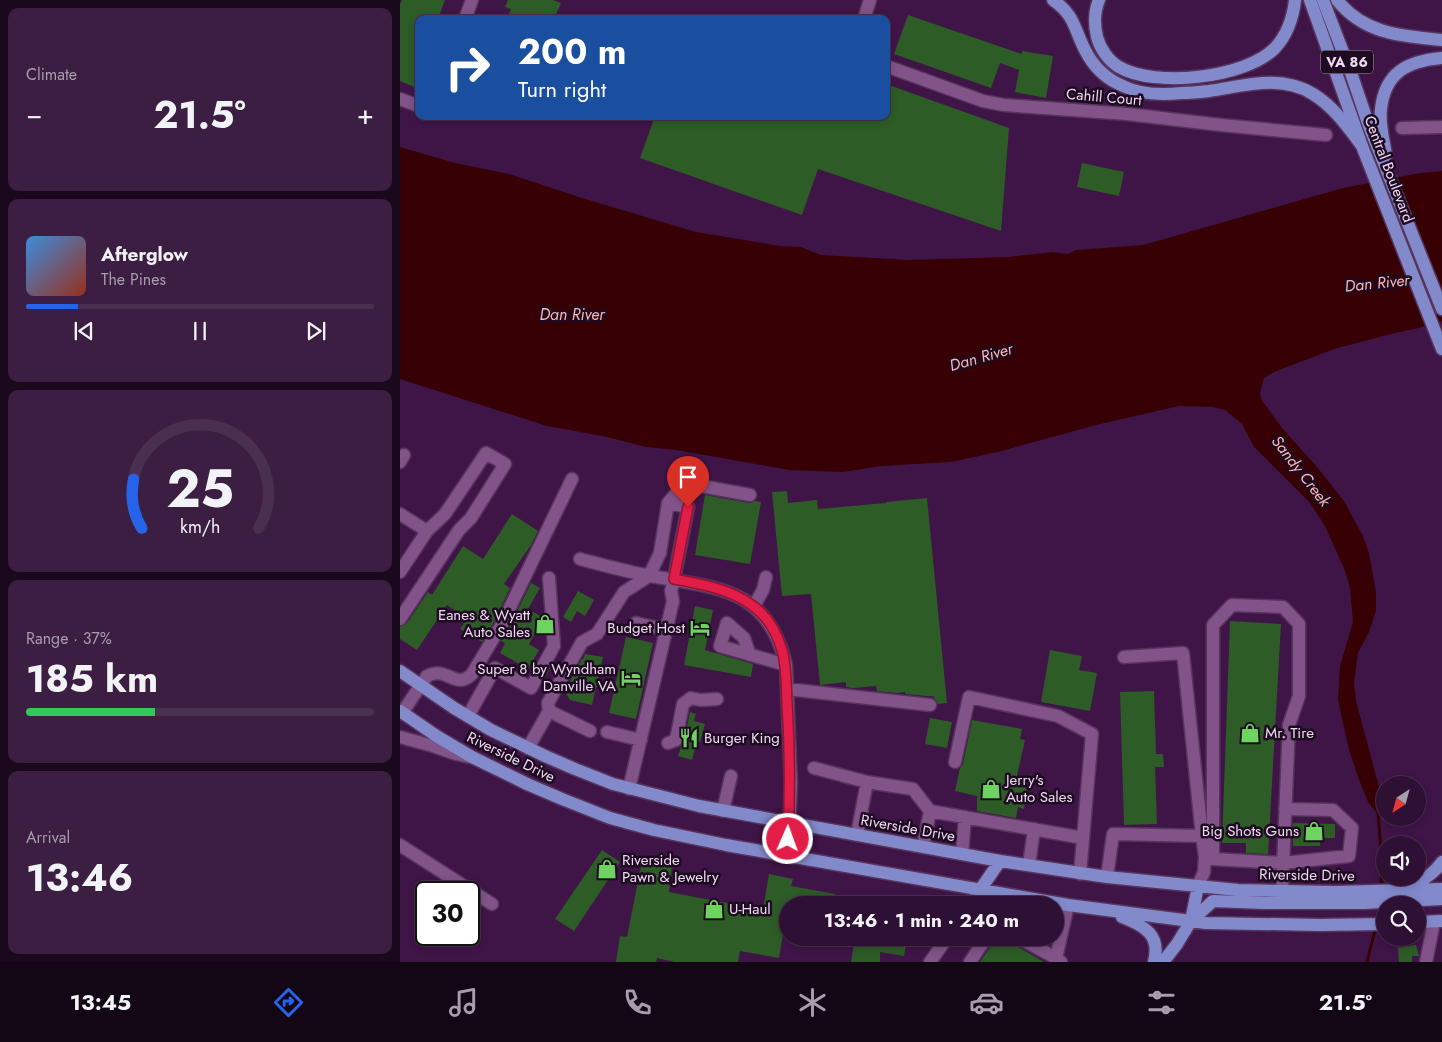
<!DOCTYPE html>
<meta charset="utf-8">
<style>
body{margin:0;font-family:Jost,sans-serif;background:#3b1e41;color:#f1f3f6;height:100vh;display:flex;flex-direction:column;font-size:19px;white-space:nowrap}
*{box-sizing:border-box;margin:0}
p{font-size:16px;color:#a79dad}
.icon{flex:none;width:28px;height:28px;fill:none;stroke:currentColor;stroke-width:2;stroke-linecap:round;stroke-linejoin:round}
.map{position:relative;flex:1;overflow:hidden}
.drawer{display:flex;flex-direction:column;gap:8px;padding:8px;background:#1a091d;width:400px}
.drawer>*{flex:none}
.hud{position:absolute;left:15px;top:15px;width:475px;height:105px;border-radius:10px;box-shadow:0 2px 8px #0003,0 0 0 1px #4a3050;background:#1a4fa0;color:#fff;overflow:hidden}
.needle{width:32px;rotate:216deg}
.tools{position:absolute;left:976px;top:776px;display:grid;gap:10px}
.tools a{display:grid;place-items:center;width:50px;height:50px;border-radius:50%;background:#2f1035;box-shadow:0 2px 8px #0003,0 0 0 1px #4a3050;font-size:25px}
.speed{position:absolute;left:15px;top:881px;display:flex;gap:10px;font-size:25px;font-weight:700;text-align:center}
.speed>*{display:grid;place-content:center;width:65px;height:65px;border-radius:50%;background:#2f1035;box-shadow:0 2px 8px #0003,0 0 0 1px #4a3050;line-height:1}
.speed .limit{border:2px solid #111;border-radius:8px;background:#fff;color:#111}
.pin{position:absolute;display:grid;place-items:center;width:42px;height:42px;color:#fff;margin:-51px -21px;border-radius:50% 50% 50% 0;rotate:-45deg;box-shadow:0 0 5px #0007}
.pin .icon{rotate:45deg}
.me{position:absolute;width:55px;margin:-28px;rotate:2deg;stroke-linejoin:round;filter:drop-shadow(0 0 4px #0008)}
.turn{display:flex;align-items:center;gap:18px;height:105px;padding:0 20px;font-size:22px}
.turn .icon{width:65px;height:65px;stroke-width:2.5}
.turn b{display:block;font-size:35px;line-height:42px}
.big{font-size:38px;font-weight:700;line-height:1.1}
.drawer .card{flex:1;display:flex;flex-direction:column;justify-content:center;gap:8px;min-width:0;padding:0 18px;border-radius:10px;background:#3b1e41}
.drawer .dial{align-items:center;gap:0}
.dial svg{height:130px;overflow:visible;fill:none;stroke:#4a3050;stroke-width:7;stroke-linecap:round;text-anchor:middle}
.dial text{fill:#f1f3f6;stroke:none}
.song{display:flex;align-items:center;gap:15px}
.cover{width:60px;height:60px;border-radius:8px;background:linear-gradient(135deg,hsl(210 70% 55%),hsl(10 70% 35%))}
.played{height:5px;border-radius:2px;background:linear-gradient(90deg,#2563eb 15%,#4a3050 15%)}
.keys{display:flex;justify-content:space-around;direction:ltr}
.heat{display:flex;justify-content:space-between;align-items:center;font-size:28px;direction:ltr}
.charge{height:8px;border-radius:4px;background:linear-gradient(90deg,#34c759 37%,#4a3050 0)}
.trip{position:absolute;left:379px;top:896px;width:285px;height:50px;border-radius:25px;background:#2f1035;box-shadow:0 2px 8px #0003,0 0 0 1px #4a3050;font-weight:700;line-height:50px;text-align:center}
.menu{display:flex;height:80px;justify-content:space-around;align-items:center;background:#130615;color:#a79dad}
.menu .icon{width:35px;height:35px}
.menu .on{color:#2563eb}
.menu b{font-size:22px;color:#f1f3f6}
main{display:flex;flex:1;min-height:0}
.map>svg:first-child{display:block}
.water{fill:#370005}
.lines{fill:none;stroke-linecap:round;stroke-linejoin:round}
.stream{stroke:#370005;stroke-width:3}
.building{fill:#2d5c27}
.minor-casing{stroke:#56345c;stroke-width:15}
.major-casing{stroke:#56345c;stroke-width:15}
.minor{stroke:#815388;stroke-width:12}
.major{stroke:#838acc;stroke-width:12}
.route-casing{stroke:#92132f;stroke-width:12}
.route{stroke:#e11d48;stroke-width:9}
.labels{text-anchor:middle;dominant-baseline:central;stroke-width:5;stroke-linejoin:round;paint-order:stroke}
.shield{fill:#1d0b20;stroke:#b19ab4;stroke-width:1}
.shield-label{font-size:14px;font-weight:bold;fill:#f0d7f4}
.street-label{font-size:15px;fill:#f0d7f4;stroke:#1d0b20}
.poi-label{font-size:15px;fill:#f0d7f4;stroke:#1d0b20;text-anchor:start}
.water-label{font-size:16px;font-style:italic;fill:#feb6b3;stroke:#1d0b20}
</style>
<main>
<section class="drawer">
<div class="card"><p>Climate</p>
<div class="heat"><a>−</a><b class="big">21.5°</b><a>+</a></div>
</div>
<div class="card">
<div class="song"><i class="cover"></i><div><b>Afterglow</b><p>The Pines</p></div></div>
<div class="played"></div>
<div class="keys"><svg class="icon" aria-label="previous" viewBox="0 0 24 24"><path d="M18 5L8 12l10 7zM5 5v14"/></svg><svg class="icon" aria-label="pause" viewBox="0 0 24 24"><path d="M8 5v14M16 5v14"/></svg><svg class="icon" aria-label="next" viewBox="0 0 24 24"><path d="M6 5l10 7-10 7zM19 5v14"/></svg></div>
</div>
<div class="card dial"><svg viewBox="0 0 100 80">
<path d="M14 69A42 42 0 1 1 86 69"/>
<path d="M14 69A42 42 0 0 1 9 39" stroke="#2563eb"/>
<text x="50" y="56" font-size="32" font-weight="700">25</text>
<text x="50" y="72" font-size="11">km/h</text>
</svg></div>
<div class="card"><p>Range · 37%</p><b class="big">185 km</b><div class="charge"></div></div>
<div class="card"><p>Arrival</p><b class="big">13:46</b></div>
</section>
<div class="map">
<svg width="1042" height="962" viewBox="0 0 1042 962">
<rect width="100%" height="100%" fill="#3f1547"/>
<path class="water" d="M0,147L55,163L109,174L182,198L296,232L380,246L401,247L421,255L509,260L607,257L653,252L667,254L676,250L743,245L943,188L1020,173L1042,171V321L1015,329L995,333L934,349L874,372L864,378L860,393L861,399L882,428L917,467L944,501L963,536L969,553L976,592V611L969,632L958,653L954,683L956,701L982,798L978,814L968,802L958,777L949,750L938,700L940,666L953,622L950,588L945,571L925,526L910,503L854,447L842,424L825,410L813,407L779,406L696,425L598,452L551,462L481,466L443,472L389,470L276,450L246,447L207,437L147,426L0,379Z"/>
<g class="lines">
<path class="stream" d="M978,812L982,866L981,888
M978,920L980,907
M967,962L976,926"/>
</g>
<path class="building" d="M2,0H45L38,19H19V82L17,88L0,81V4Z
M108,0H153L161,3L154,19H107L111,9L105,7Z
M508,15L622,54V51L653,56L646,98L615,92L619,70L600,63L591,88L494,54Z
M486,84L609,128L601,231L418,169L402,215L240,158L255,116H486Z
M682,163L724,172L719,196L677,187Z
M387,491L388,503L417,500L418,509L486,503V502L527,498L547,703L538,704L533,696H527L505,694V692L497,693L477,691L476,686L453,688L446,687V682L420,685L411,594L382,596L372,492Z
M305,495L349,503L355,501L361,502L350,564L295,555Z
M112,514L138,531L131,545L104,584L110,588L95,620L82,642L60,629L67,619L47,605L17,650L0,639V627L7,623L28,592L32,595L63,546L83,559Z
M131,583L140,588L128,609L144,618L129,644L139,650L128,669L100,653L105,643L101,641L109,628Z
M178,591L194,600L185,616L177,611L171,622L163,617Z
M295,606L313,610L305,650L353,664L351,677L284,665Z
M830,621L881,624L868,854L846,853V843H822Z
M226,637L253,643L236,719L209,713Z
M650,650L682,656L679,670L697,673L690,711L641,702Z
M185,654L203,657L192,705L170,700L165,692L168,690L171,679L182,659H183Z
M754,691L756,754H763L764,767H755L757,824L724,825L720,692Z
M290,712L296,714L294,721L305,724L300,742H297L292,760L278,756L281,747L284,742Z
M530,718L552,722L547,748L525,744Z
M572,720L622,729L620,739L625,740L616,780L629,782L624,809L618,807L616,818L577,811V796L555,791L560,768L563,764Z
M893,823L935,824V838H920V846H893Z
M202,850L220,862L174,931L155,919Z
M242,861L272,866L269,892L363,910L369,874L393,879L391,886L435,894L433,905H388L379,958L340,951L338,962H275L257,958L256,962H216L220,936L227,937Z
M455,938H507L504,956L480,952V962H451Z
M594,938H607L615,945L644,962H580L593,943Z
M1016,945L1019,956H1012V962H999L998,948Z"/>
<g class="lines">
<defs>
<path id="minor" d="M65,19L72,0
M464,19L470,0
M486,66L583,101L604,105L727,114L821,125L926,135
M0,99L19,106
M1002,128L1042,127
M0,462L4,455
M0,514L27,531
M180,559C203,565 227,572 251,576C318,588 368,588 386,665L391,784L388,856
M0,572L27,531L45,514L86,453L105,464L71,518L59,530L0,619
M354,606L363,590L366,577
M236,623L267,630
M350,655L344,638L327,623L320,646L386,665
M724,657L783,653L802,836
M387,689L530,705
M149,711L190,731
M2,713L27,676C47,665 55,691 72,674L102,624L172,479
M68,716L95,668L131,688L154,646L149,578
M207,732L241,740
M0,737L33,746L56,754L70,757
M268,743L276,740L283,704L291,698L300,700L317,699
M128,748L149,711L148,703L182,642L197,634L224,592L249,576L260,553L268,503L285,483L350,495
M555,762L569,697L658,716L692,734L680,874
M414,768L467,782L513,789L530,811L683,838
M229,789L273,601L271,591L274,579L288,507L268,503
M323,811L331,776
M457,835L467,782
M0,845L92,904
M523,847L530,811
M562,854L565,817
M629,865L634,829
M707,877L713,834L802,836L805,857
M798,886L804,872L805,857L812,859
M882,891L889,725L899,696V624L883,607L832,605L813,625V859L883,863L949,856L952,828L933,810L885,809
M570,905L580,890
M600,905L602,894
M619,938L656,958
M530,962L547,938
M570,962L586,938
M661,962L656,958L668,905
M1026,962L1034,922"/>
<path id="major" d="M653,0C675,15 674,29 685,50C693,66 706,79 723,86C741,95 763,95 782,93C791,93 800,92 809,91C844,86 880,74 913,94C933,106 948,127 962,146
M699,0C694,12 694,24 697,37C700,49 709,61 719,67C755,88 846,78 875,48C887,35 893,18 895,0
M910,0L962,146L1042,349
M923,0L951,73L969,126L1042,309
M937,0C964,34 1001,36 1042,40
M986,155C984,141 979,124 981,109C985,72 1008,61 1042,58
M0,671L54,708L91,730L145,756L175,769L213,784L299,806L600,861L707,877L838,890L936,892L1042,889
M0,711L38,737L72,757L127,784L162,799L210,818L254,830L326,845L668,905L806,923L920,925L985,924
M1009,887C1022,881 1034,874 1042,862
M580,890L600,861
M722,917C745,926 761,935 754,962
M791,921L813,901L865,903H964L1042,899
M1018,922L1042,921
M763,962L777,944L791,921L798,886"/>
</defs>
<use href="#minor" class="minor-casing"/>
<use href="#major" class="major-casing"/>
<use href="#minor" class="minor"/>
<use href="#major" class="major"/>
</g>
<g class="lines">
<defs>
<path id="route" d="M288,507L274,579C301,584 331,589 353,606C367,616 377,633 382,650C387,667 386,685 387,703C390,748 390,793 388,839"/>
</defs>
<use href="#route" class="route-casing"/>
<use href="#route" class="route"/>
</g>
<defs>
<symbol id="shop-bare" viewBox="-9 -9 18 18"><path d="M-5-2.5h2.3a2.7 3.5 0 0 1 5.4 0H5L5.5 6h-11ZM-1.5-2.5h3a1.5 2.3 0 0 0-3 0Z" fill="#6ed361" stroke="#1d0b20" stroke-width="2.5" paint-order="stroke"/></symbol>
<symbol id="hotel-bare" viewBox="-9 -9 18 18"><path d="M-6-4.5h1.5V1H6V5H4.5V3h-9V5H-6ZM-4 0a1.8 1.8 0 1 1 3.6 0ZM.5 0V-2.5h3Q6-2.5 6 0Z" fill="#6ed361" stroke="#1d0b20" stroke-width="2.5" paint-order="stroke"/></symbol>
<symbol id="restaurant-bare" viewBox="-9 -9 18 18"><path d="M-5-6h1v4h1v-4h1v4h1v-4h1v5L-1.5 .5V6h-2V.5L-5-1ZM5-6V6H3V1.5H1.5Q1.5-4 5-6Z" fill="#6ed361" stroke="#1d0b20" stroke-width="2.5" paint-order="stroke"/></symbol>
</defs>
<g fill-rule="evenodd">
<use href="#shop-bare" x="131" y="610" width="28" height="28"/>
<use href="#hotel-bare" x="286" y="614" width="28" height="28"/>
<use href="#hotel-bare" x="217" y="664" width="28" height="28"/>
<use href="#shop-bare" x="836" y="719" width="28" height="28"/>
<use href="#restaurant-bare" x="275" y="724" width="28" height="28"/>
<use href="#shop-bare" x="577" y="775" width="28" height="28"/>
<use href="#shop-bare" x="900" y="817" width="28" height="28"/>
<use href="#shop-bare" x="193" y="855" width="28" height="28"/>
<use href="#shop-bare" x="300" y="895" width="28" height="28"/>
</g>
<g class="labels">
<rect class="shield" x="921" y="50.5" width="52" height="23" rx="4"/>
<g class="shield-label">
<text x="947" y="62">VA 86</text>
</g>
<g class="street-label">
<text transform="translate(704 97) rotate(5)">Cahill Court</text>
<text transform="translate(989 169) rotate(69)">Central Boulevard</text>
<text transform="translate(111 757) rotate(26)">Riverside Drive</text>
<text transform="translate(508 828) rotate(10)">Riverside Drive</text>
<text transform="translate(907 875) rotate(1)">Riverside Drive</text>
</g>
<g class="poi-label">
<text x="130" y="615" text-anchor="end">Eanes &amp; Wyatt<tspan x="130" dy="17">Auto Sales</tspan></text>
<text x="285" y="628" text-anchor="end">Budget Host</text>
<text x="216" y="669" text-anchor="end">Super 8 by Wyndham<tspan x="216" dy="17">Danville VA</tspan></text>
<text x="865" y="733">Mr. Tire</text>
<text x="304" y="738">Burger King</text>
<text x="606" y="780">Jerry's<tspan x="606" dy="17">Auto Sales</tspan></text>
<text x="899" y="831" text-anchor="end">Big Shots Guns</text>
<text x="222" y="860">Riverside<tspan x="222" dy="17">Pawn &amp; Jewelry</tspan></text>
<text x="329" y="909">U-Haul</text>
</g>
<g class="water-label">
<text transform="translate(977 283) rotate(-6)">Dan River</text>
<text x="172" y="314">Dan River</text>
<text transform="translate(581 357) rotate(-16)">Dan River</text>
<text transform="translate(901 471) rotate(52)">Sandy Creek</text>
</g>
</g>
</svg>
<div class="tools">
<a><svg class="needle" viewBox="-14 -14 28 28"><path d="M0-13l5 13h-10z" fill="#e53935"/><path d="M0 13l5-13h-10z" fill="#a79dad"/></svg></a>
<a><svg class="icon" aria-label="sound" viewBox="0 0 24 24"><path d="M4 9h4l5-4v14l-5-4H4zM17 9q2 3 0 6"/></svg></a>
<a><svg class="icon" aria-label="search" viewBox="0 0 24 24"><circle cx="10" cy="10" r="6"/><path d="M15 15l6 6"/></svg></a>
</div>
<div class="speed"><div class="limit">30</div></div>
<div class="pin" style="left:288px;top:507px;background:#d93025"><svg class="icon" aria-label="arrive" viewBox="0 0 24 24"><path d="M6 21V4h12l-3 4 3 4H6"/></svg></div>
<svg class="me" style="left:388px;top:839px" viewBox="-20 -20 40 40"><circle r="17" fill="#e11d48" stroke="#fff" stroke-width="3"/><path d="M0-11L8 9 0 5-8 9z" fill="#fff"/></svg>
<div class="trip">13:46 · 1 min · 240 m</div>
<div class="hud">
<div class="turn"><svg class="icon" aria-label="right" viewBox="0 0 24 24"><path d="M7 20v-9h11M14 6l5 5-5 5"/></svg><div><b>200 m</b>Turn right</div></div>
</div>
</div>
</main>
<nav class="menu">
<b>13:45</b>
<svg class="icon on" aria-label="directions" viewBox="0 0 24 24"><path d="M12 3l9 9-9 9-9-9zM9 14v-3h6M13 9l2 2-2 2"/></svg>
<svg class="icon" aria-label="music" viewBox="0 0 24 24"><path d="M9 18V5l10-2v13"/><circle cx="6" cy="18" r="3"/><circle cx="16" cy="16" r="3"/></svg>
<svg class="icon" aria-label="phone" viewBox="0 0 24 24"><path d="M5 4h4l2 5-3 2q2 4 5 5l2-3 5 2v4C11 20 4 13 5 4z"/></svg>
<svg class="icon" aria-label="climate" viewBox="0 0 24 24"><path d="M12 3v18M4 7l16 10M4 17L20 7"/></svg>
<svg class="icon" aria-label="car" viewBox="0 0 24 24"><path d="M5 17H2v-5l4-1 3-4h7l3 4 3 1v5h-3M9 17h6M6 11h13"/><circle cx="7" cy="17" r="2"/><circle cx="17" cy="17" r="2"/></svg>
<svg class="icon" aria-label="filters" viewBox="0 0 24 24"><path d="M4 7h16M4 17h16"/><circle cx="9" cy="7" r="2"/><circle cx="15" cy="17" r="2"/></svg>
<b>21.5°</b>
</nav>
